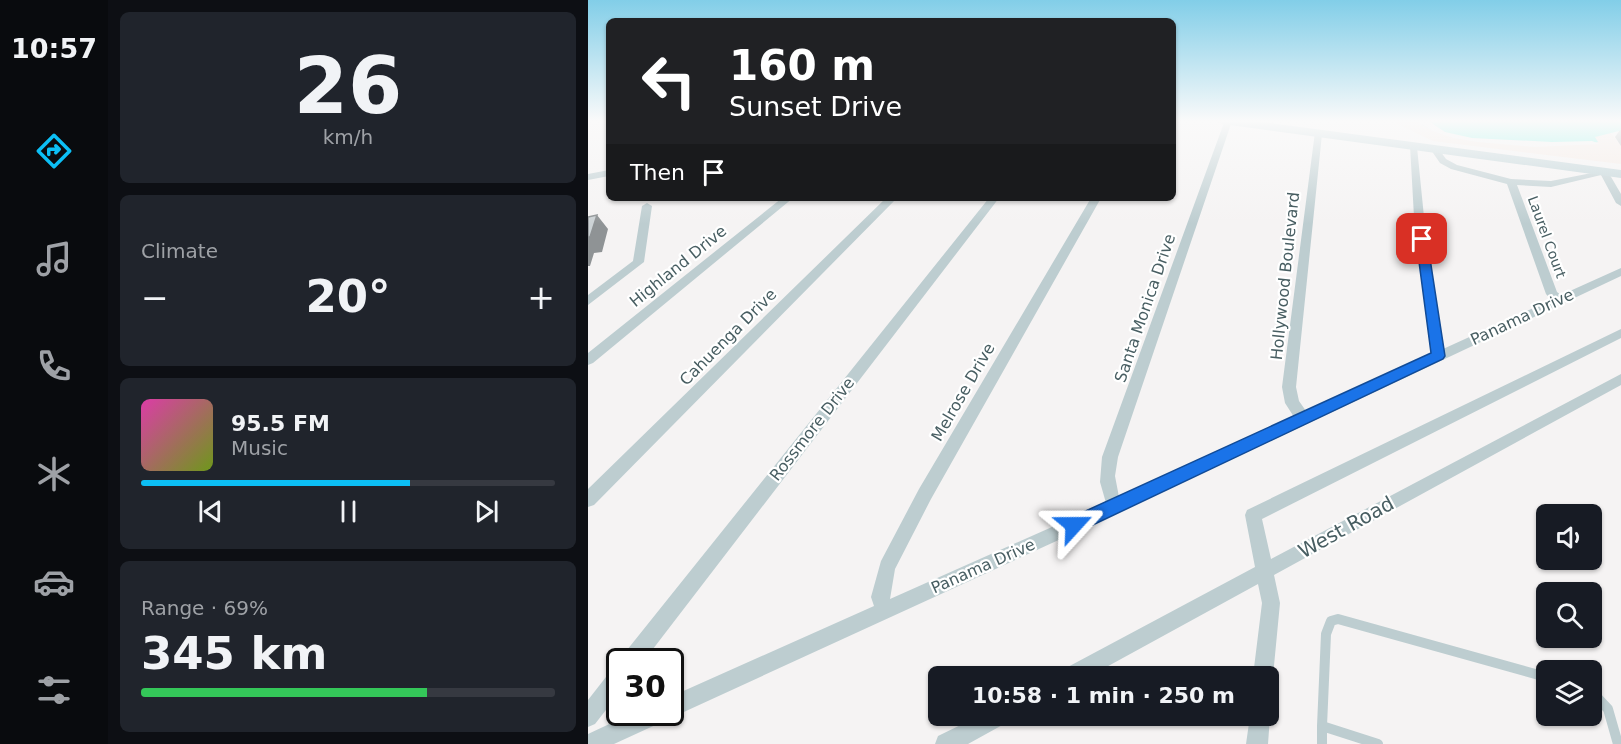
<!DOCTYPE html>
<meta charset="utf-8">
<style>
body{margin:0;font-family:"DejaVu Sans",sans-serif;background:#20242c;color:#f1f3f6;height:100vh;display:flex;flex-direction:column;font-size:22px;white-space:nowrap}
*{box-sizing:border-box;margin:0}
p{font-size:20px;color:#9ea1a6}
.icon{flex:none;width:33px;height:33px;fill:none;stroke:currentColor;stroke-width:2;stroke-linecap:round;stroke-linejoin:round}
.map{position:relative;flex:1;overflow:hidden}
.drawer{display:flex;flex-direction:column;gap:12px;padding:12px;background:#0d0f14;width:480px}
.drawer>*{flex:none}
.banner{position:absolute;left:18px;top:18px;width:570px;height:183px;border-radius:9px;box-shadow:0 2px 4px #0004;background:#202124;color:#fff;overflow:hidden}
.tools{position:absolute;left:948px;top:504px;display:grid;gap:12px}
.tools a{display:grid;place-items:center;width:66px;height:66px;border-radius:9px;background:#171b24;box-shadow:0 2px 4px #0004;font-size:30px}
.speed{position:absolute;left:18px;top:648px;display:flex;gap:12px;font-size:30px;font-weight:700;text-align:center}
.speed>*{display:grid;place-content:center;width:78px;height:78px;border-radius:50%;background:#171b24;box-shadow:0 2px 4px #0004;line-height:1}
.speed .limit{border:3px solid #111;border-radius:9px;background:#fff;color:#111}
.pin{position:absolute;display:grid;place-items:center;width:51px;height:51px;color:#fff;margin:-26px;border-radius:12px;box-shadow:0 3px 9px #0006}
.me{position:absolute;width:66px;margin:-33px;rotate:66deg;stroke-linejoin:round;filter:drop-shadow(0 0 4px #0008)}
.turn{display:flex;align-items:center;gap:21px;height:126px;padding:0 24px;font-size:27px}
.turn .icon{width:78px;height:78px;stroke-width:2.5}
.turn b{display:block;font-size:42px;line-height:51px}
.then{display:flex;align-items:center;height:57px;padding:0 24px;background:#0003;gap:12px;font-size:22px}
.big{font-size:45px;font-weight:600;line-height:1.1}
.drawer .tile{flex:1;display:flex;flex-direction:column;justify-content:center;gap:9px;min-width:0;padding:0 21px;border-radius:9px;background:#20242c}
.drawer .dial{align-items:center;gap:0}
.dial b{font-size:78px;line-height:1}
.song{display:flex;align-items:center;gap:18px}
.cover{width:72px;height:72px;border-radius:9px;background:linear-gradient(135deg,hsl(320 70% 55%),hsl(80 70% 35%))}
.played{height:6px;border-radius:3px;background:linear-gradient(90deg,#0cbff5 65%,#363941 65%)}
.keys{display:flex;justify-content:space-around;direction:ltr}
.heat{display:flex;justify-content:space-between;align-items:center;font-size:33px;direction:ltr}
.charge{height:9px;border-radius:4px;background:linear-gradient(90deg,#34c759 69%,#363941 0)}
.trip{position:absolute;left:340px;top:666px;width:351px;height:60px;border-radius:9px;background:#171b24;box-shadow:0 2px 4px #0004;font-weight:600;line-height:60px;text-align:center}
main{display:flex;flex:1;min-height:0}
.menu{display:flex;flex-direction:column;width:108px;justify-content:space-around;align-items:center;background:#090b0e;color:#9ea1a6}
.menu .icon{width:42px;height:42px}
.menu .selected{color:#0cbff5}
.menu b{font-size:27px;color:#f1f3f6}
.map>svg:first-child{display:block}
.sand{fill:#f6eae4}
.water{fill:#89f4e7}
.pier{fill:#f5f3f3}
.lines{fill:none;stroke-linecap:round;stroke-linejoin:round}
.lane{stroke:#bdcdd0;stroke-width:10}
.street{fill:#bdcdd0;fill-rule:evenodd}
.secondary{fill:#bdd1d5;fill-rule:evenodd}
.wall{fill:#afb5b7}
.shaded-wall{fill:#8f9395}
.building{fill:#ccd2d5;stroke:#8f9395;stroke-width:1.5}
.route{fill:#1a73e8;stroke:#114b97;stroke-width:1.5}
.labels{text-anchor:middle;dominant-baseline:central;stroke-width:4.5;stroke-linejoin:round;paint-order:stroke}
.far-street-label{font-size:14px;fill:#485e62;stroke:#fff}
.street-label{font-size:16px;fill:#485e62;stroke:#fff}
.near-street-label{font-size:20px;fill:#485e62;stroke:#fff}
</style>
<main>
<nav class="menu">
<b>10:57</b>
<svg class="icon selected" aria-label="directions" viewBox="0 0 24 24"><path d="M12 3l9 9-9 9-9-9zM9 14v-3h6M13 9l2 2-2 2"/></svg>
<svg class="icon" aria-label="music" viewBox="0 0 24 24"><path d="M9 18V5l10-2v13"/><circle cx="6" cy="18" r="3"/><circle cx="16" cy="16" r="3"/></svg>
<svg class="icon" aria-label="phone" viewBox="0 0 24 24"><path d="M5 4h4l2 5-3 2q2 4 5 5l2-3 5 2v4C11 20 4 13 5 4z"/></svg>
<svg class="icon" aria-label="climate" viewBox="0 0 24 24"><path d="M12 3v18M4 7l16 10M4 17L20 7"/></svg>
<svg class="icon" aria-label="car" viewBox="0 0 24 24"><path d="M5 17H2v-5l4-1 3-4h7l3 4 3 1v5h-3M9 17h6M6 11h13"/><circle cx="7" cy="17" r="2"/><circle cx="17" cy="17" r="2"/></svg>
<svg class="icon" aria-label="filters" viewBox="0 0 24 24"><path d="M4 7h16M4 17h16"/><circle cx="9" cy="7" r="2"/><circle cx="15" cy="17" r="2"/></svg>
</nav>
<section class="drawer">
<div class="tile dial"><b>26</b><p>km/h</p></div>
<div class="tile"><p>Climate</p>
<div class="heat"><a>−</a><b class="big">20°</b><a>+</a></div>
</div>
<div class="tile">
<div class="song"><i class="cover"></i><div><b>95.5 FM</b><p>Music</p></div></div>
<div class="played"></div>
<div class="keys"><svg class="icon" aria-label="previous" viewBox="0 0 24 24"><path d="M18 5L8 12l10 7zM5 5v14"/></svg><svg class="icon" aria-label="pause" viewBox="0 0 24 24"><path d="M8 5v14M16 5v14"/></svg><svg class="icon" aria-label="next" viewBox="0 0 24 24"><path d="M6 5l10 7-10 7zM19 5v14"/></svg></div>
</div>
<div class="tile"><p>Range · 69%</p><b class="big">345 km</b><div class="charge"></div></div>
</section>
<div class="map">
<svg width="1033" height="744" viewBox="0 0 1033 744">
<rect width="100%" height="100%" fill="#f5f3f3"/>
<path class="sand" d="M807,120H829L845,131L861,136L1007,137L1022,132L1033,146V164L845,141L807,123Z"/>
<path class="water" d="M829,120H1033V133L1031,131L1007,137L1010,142L1005,143C969,144 853,147 829,120Z"/>
<path class="pier" d="M827,120H839L857,132L884,138L964,142L1004,141L1012,144L946,147L890,142L866,138L845,131Z"/>
<g class="lines">
<path class="lane" d="M1004,692L1020,709L1030,744
M734,726L738,634L743,621L750,619L958,677
M734,744V726L790,744"/>
<path class="street" d="M637,120L644,121L530,457L527,476L531,497L706,417L697,403L694,387L727,132L734,134L708,387L711,401L718,411L843,354L826,217L822,145L829,147L836,217L855,349L963,300L958,294L919,184L863,169L852,163L843,150L844,148H850L858,159L869,165L923,179L963,181L1019,170L1033,194V206L1028,203L1013,175L963,187L929,185L969,292L973,295L1033,268V276L534,511L26,744H0V734L47,712H82V697L286,606L283,597L293,561L331,489L503,198H513L343,499L307,569L302,599L518,503L512,482L514,457Z
M21,170V176L0,180V174Z
M194,198H205L5,363L0,365V353Z
M298,198H309L6,505L0,507V489Z
M401,198H411L55,662H32L35,655Z
M59,203L64,206L56,262L0,305V295L45,261L54,206Z
M1033,329V338L674,519L683,559L1033,374V385L686,575L692,603L685,676L682,683L681,676H665L674,603L670,584L502,676H473L476,669L667,567L657,515L659,510Z
M32,665V692L7,724L0,727V700L25,668Z
M681,713L682,716L680,744H658L662,716H681Z
M391,716H421L418,723L380,744H347L350,736Z"/>
<path class="secondary" d="M628,120H659L1033,170V178L634,124Z"/>
</g>
<path class="wall" d="M1032,130H1033V146L1027,137Z"/>
<path class="shaded-wall" d="M9,215L20,229L14,252L6,253L2,266H0V237Z"/>
<path class="building" d="M9,215L2,237H0V217Z"/>
<linearGradient id="sky" x2="0" y2="1"><stop stop-color="#82cee8"/><stop offset="0.54" stop-color="#fafafa"/><stop offset="1" stop-color="#fafafa" stop-opacity="0"/></linearGradient>
<rect width="1033" height="224" fill="url(#sky)"/>
<path class="route" d="M834,235L839,239L857,356L855,359L492,531L486,533L480,531L478,525L480,519L843,353L828,239Z"/>
<g class="labels">
<g class="far-street-label">
<text transform="translate(959 237) rotate(70)">Laurel Court</text>
</g>
<g class="street-label">
<text transform="translate(90 266) rotate(-39)">Highland Drive</text>
<text transform="translate(697 276) rotate(-84)">Hollywood Boulevard</text>
<text transform="translate(557 308) rotate(-71)">Santa Monica Drive</text>
<text transform="translate(934 317) rotate(-25)">Panama Drive</text>
<text transform="translate(140 337) rotate(-45)">Cahuenga Drive</text>
<text transform="translate(375 392) rotate(-60)">Melrose Drive</text>
<text transform="translate(224 429) rotate(-52)">Rossmore Drive</text>
<text transform="translate(395 566) rotate(-24)">Panama Drive</text>
</g>
<g class="near-street-label">
<text transform="translate(758 527) rotate(-29)">West Road</text>
</g>
</g>
</svg>
<div class="tools">
<a><svg class="icon" aria-label="sound" viewBox="0 0 24 24"><path d="M4 9h4l5-4v14l-5-4H4zM17 9q2 3 0 6"/></svg></a>
<a><svg class="icon" aria-label="search" viewBox="0 0 24 24"><circle cx="10" cy="10" r="6"/><path d="M15 15l6 6"/></svg></a>
<a><svg class="icon" aria-label="layers" viewBox="0 0 24 24"><path d="M12 4l9 5-9 5-9-5zM3 14l9 5 9-5"/></svg></a>
</div>
<div class="speed"><div class="limit">30</div></div>
<div class="pin" style="left:834px;top:239px;background:#d93025"><svg class="icon" aria-label="arrive" viewBox="0 0 24 24"><path d="M6 21V4h12l-3 4 3 4H6"/></svg></div>
<svg class="me" style="left:486px;top:525px" viewBox="-20 -20 40 40"><path d="M0-17L14 15 0 8-14 15z" fill="#1a73e8" stroke="#fff" stroke-width="4"/></svg>
<div class="trip">10:58 · 1 min · 250 m</div>
<div class="banner">
<div class="turn"><svg class="icon" aria-label="left" viewBox="0 0 24 24"><path d="M17 20v-9H6M10 6l-5 5 5 5"/></svg><div><b>160 m</b>Sunset Drive</div></div>
<div class="then">Then<svg class="icon" aria-label="arrive" viewBox="0 0 24 24"><path d="M6 21V4h12l-3 4 3 4H6"/></svg></div>
</div>
</div>
</main>
